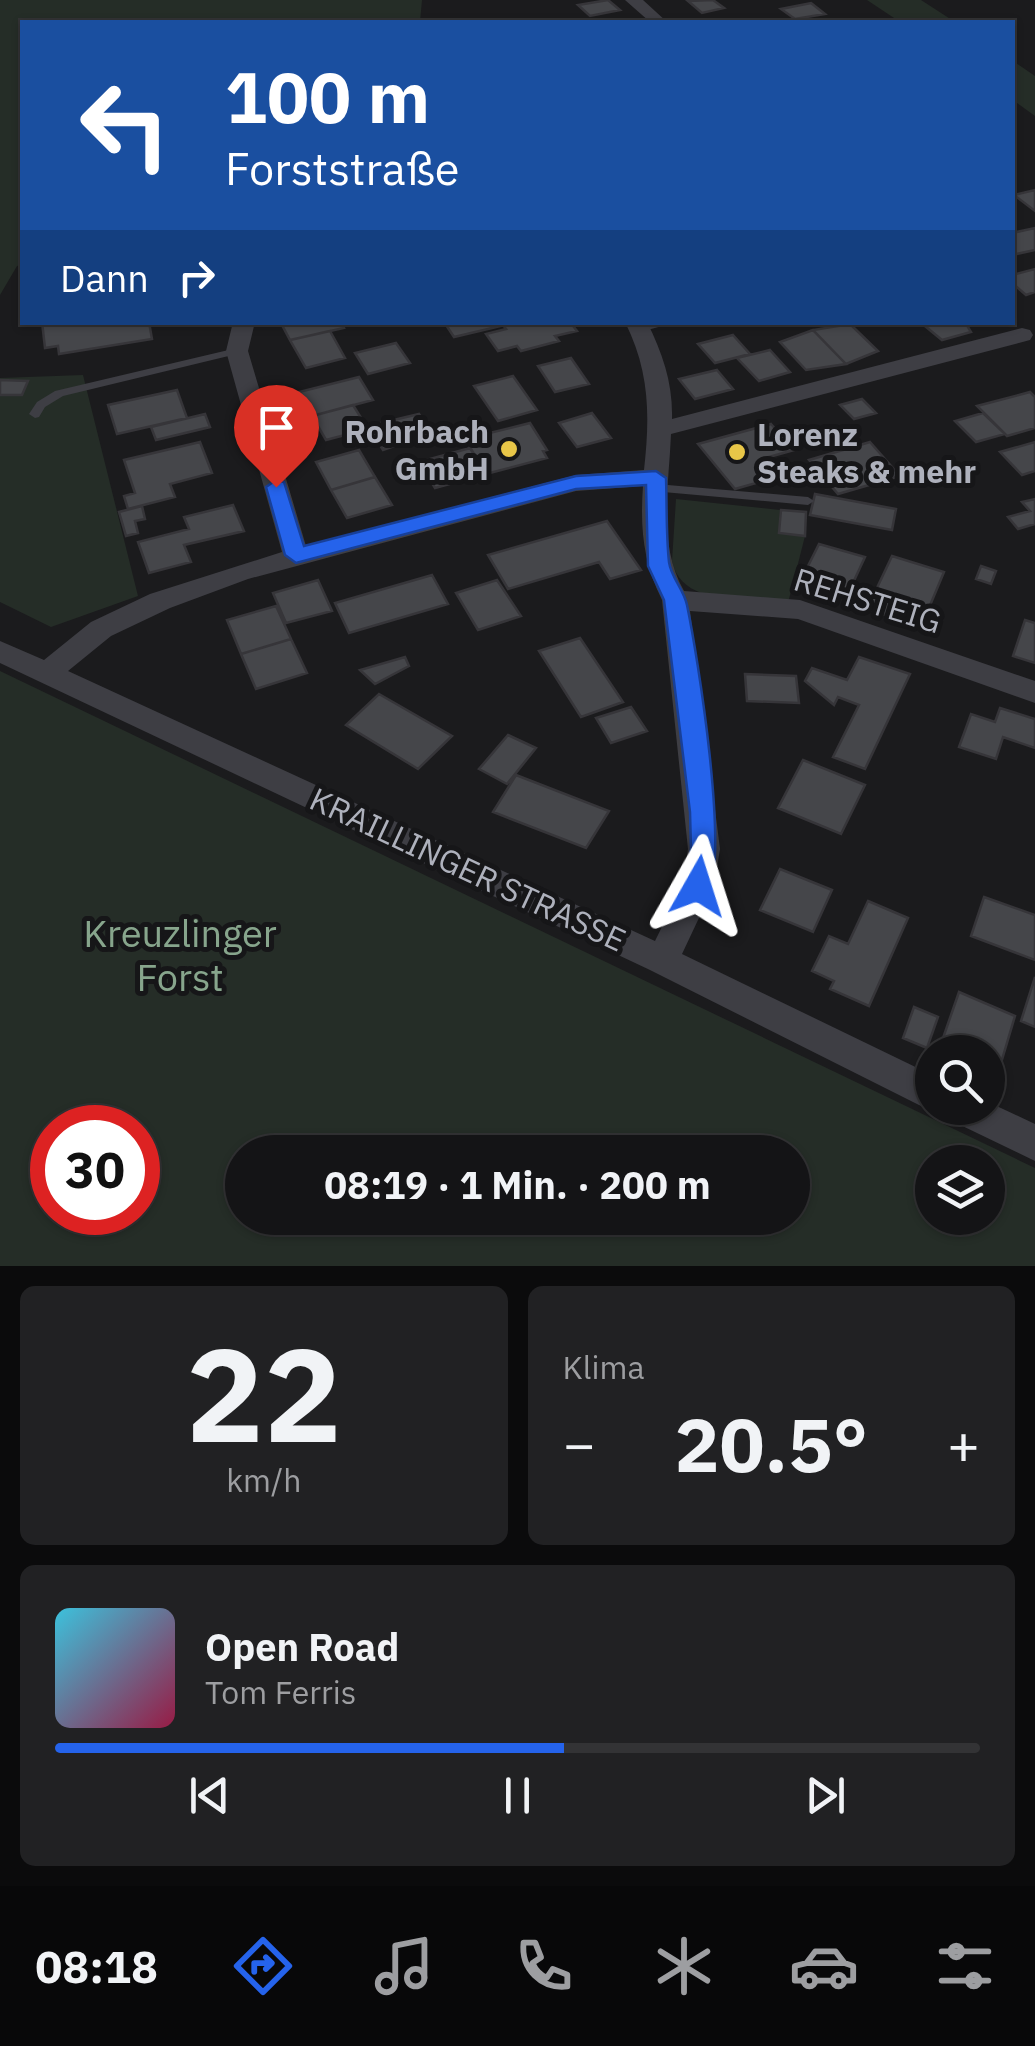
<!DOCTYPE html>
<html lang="de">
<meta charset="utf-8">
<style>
body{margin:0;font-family:"IBM Plex Sans",sans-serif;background:#212123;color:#f1f3f6;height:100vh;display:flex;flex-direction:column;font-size:38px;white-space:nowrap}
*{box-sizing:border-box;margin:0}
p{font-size:32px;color:#9d9ea1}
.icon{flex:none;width:55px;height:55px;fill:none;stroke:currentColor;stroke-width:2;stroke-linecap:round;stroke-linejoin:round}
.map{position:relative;height:1266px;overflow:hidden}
.side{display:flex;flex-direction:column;gap:20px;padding:20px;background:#0b0b0c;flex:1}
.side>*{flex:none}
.top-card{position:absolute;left:20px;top:20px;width:995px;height:305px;border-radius:0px;box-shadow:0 2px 8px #0004,0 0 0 2px #333335;background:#1a4fa0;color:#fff;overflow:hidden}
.fabs{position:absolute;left:915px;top:1035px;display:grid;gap:20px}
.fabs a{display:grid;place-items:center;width:90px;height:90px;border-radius:50%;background:#141416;box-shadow:0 2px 8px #0004,0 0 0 2px #333335;font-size:50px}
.speed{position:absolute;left:30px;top:1105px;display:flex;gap:20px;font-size:50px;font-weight:700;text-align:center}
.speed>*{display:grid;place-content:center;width:130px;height:130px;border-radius:50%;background:#141416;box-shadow:0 2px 8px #0004,0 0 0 2px #333335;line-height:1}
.speed .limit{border:15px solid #d22;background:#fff;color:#111}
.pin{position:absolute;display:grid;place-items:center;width:85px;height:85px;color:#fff;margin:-102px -42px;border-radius:50% 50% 50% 0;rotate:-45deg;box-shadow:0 0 10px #0007}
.pin .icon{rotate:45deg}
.me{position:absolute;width:110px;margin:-55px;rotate:6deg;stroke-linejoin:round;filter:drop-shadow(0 0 8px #0008)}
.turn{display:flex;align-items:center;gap:35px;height:210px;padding:0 40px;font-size:45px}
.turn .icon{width:130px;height:130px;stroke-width:2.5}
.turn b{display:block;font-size:70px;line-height:85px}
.then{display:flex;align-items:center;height:95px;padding:0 40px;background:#0003;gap:20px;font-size:38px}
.big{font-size:75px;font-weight:800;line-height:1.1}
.side .widget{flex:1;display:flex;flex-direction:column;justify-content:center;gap:15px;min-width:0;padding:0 35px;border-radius:15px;background:#212123}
.side .dial{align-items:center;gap:0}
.dial b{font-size:130px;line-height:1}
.song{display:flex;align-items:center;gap:30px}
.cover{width:120px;height:120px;border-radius:15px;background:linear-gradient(135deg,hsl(190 70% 55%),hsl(340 70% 35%))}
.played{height:10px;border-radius:5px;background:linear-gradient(90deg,#2563eb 55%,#333335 55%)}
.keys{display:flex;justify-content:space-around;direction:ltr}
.heat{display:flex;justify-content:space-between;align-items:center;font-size:55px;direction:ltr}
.side .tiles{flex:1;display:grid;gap:20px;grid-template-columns:1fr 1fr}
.widget:last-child{grid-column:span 2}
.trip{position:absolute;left:225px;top:1135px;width:585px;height:100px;border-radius:50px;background:#141416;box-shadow:0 2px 8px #0004,0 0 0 2px #333335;font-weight:800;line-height:100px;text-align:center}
.tabs{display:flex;height:160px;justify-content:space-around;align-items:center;background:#080809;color:#9d9ea1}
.tabs .icon{width:70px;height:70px}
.tabs .active{color:#2563eb}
.tabs b{font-size:45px;color:#f1f3f6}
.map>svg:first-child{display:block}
.green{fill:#252d27;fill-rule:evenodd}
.building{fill:#45464a;stroke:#363539;stroke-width:2.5}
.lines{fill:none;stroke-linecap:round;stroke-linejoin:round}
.lane{fill:#3e3e44;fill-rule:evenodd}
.street{fill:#3e3e44;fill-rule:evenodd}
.route{fill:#2563eb;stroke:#184099;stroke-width:2.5}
.poi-dot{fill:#e8c648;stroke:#161618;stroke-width:4}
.labels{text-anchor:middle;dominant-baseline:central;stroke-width:10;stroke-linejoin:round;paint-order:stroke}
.poi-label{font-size:32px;font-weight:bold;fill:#aeb1bc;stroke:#161618;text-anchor:end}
.street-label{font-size:32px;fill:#aeb1bc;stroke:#161618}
.near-park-label{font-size:38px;fill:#87a58c;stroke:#161618}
</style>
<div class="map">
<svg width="1035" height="1266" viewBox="0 0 1035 1266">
<rect width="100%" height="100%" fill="#1b1b1d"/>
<path class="green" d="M0,0H422L420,22H22V265L17,266L0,295Z
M867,0H921L955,22H900Z
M1013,61L1035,76V116L1013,100Z
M83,375L138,596L51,627L0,602V378Z
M676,499L780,510L779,533L805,536L789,599C753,598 682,609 672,561Z
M0,671L1035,1168V1266H0ZM52,1128H138V1212H52ZM792,1152V1218H242V1152ZM988,1162V1218H932V1162Z"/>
<path class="building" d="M608,0L620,10L590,16L578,5Z
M713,0L724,8L702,13L688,1Z
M811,3L825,14L795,19L781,9Z
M1035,190V211L1014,195Z
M1035,228V250L1012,255V233Z
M1035,269V292L1026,295L1012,283V275Z
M42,322H149L152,339L59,354L58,346L45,348Z
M295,322H341L344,328L290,340L282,325Z
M456,322H499L501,326L454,337L446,325Z
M512,322H570L577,331L555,336L559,341L521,351L517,346L498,351L486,334L506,329L503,325Z
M920,322H965L971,332L942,340Z
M850,324L878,351L846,364L813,330Z
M813,330L846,364L806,370L780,342Z
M330,331L345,358L306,368L290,340Z
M733,335L750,354L715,363L698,344Z
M396,343L410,363L368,374L355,353Z
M770,350L790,372L759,381L737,358Z
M571,358L589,384L555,392L538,366Z
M717,370L733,389L695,399L679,379Z
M513,376L537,410L498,421L474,386Z
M359,377L373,400L312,416L299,392Z
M0,380L28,381L22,395H0Z
M177,390L187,418L117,434L108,405Z
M1030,392L1035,397V428L1007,436L977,406Z
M862,399L876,413L854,419L840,405Z
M353,405L368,429L326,440L312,416Z
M592,413L611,438L577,447L559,423Z
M983,413L1005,434L976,442L955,421Z
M205,414L210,427L156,440L151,427Z
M419,414L432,433L383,450L368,426Z
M530,423L547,450L543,451L547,458L486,474L465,439Z
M771,424L794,450L769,457L784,475L735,489L698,444Z
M200,442L212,473L170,484L175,497L128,509L124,496L135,493L124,460Z
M870,442L900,476L838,494L809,460Z
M1035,442V471L1022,475L1000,452Z
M470,448L486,474L435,488L419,462Z
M359,450L375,477L331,490L316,462Z
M375,477L392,505L347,518L331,490Z
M815,494L896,509L892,530L810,515Z
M1035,499V524L1018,529L1008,517L1030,511L1022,502Z
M233,505L244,531L184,545L191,562L149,573L138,542L189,529L184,517Z
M142,506L145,519L135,521L138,533L126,536L119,512Z
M781,510L806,512L805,536L779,533Z
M607,521L641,570L610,579L599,562L508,589L488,555Z
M819,544L865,557L846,598L799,584Z
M892,556L944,572L921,627L867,609Z
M981,566L996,571L991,584L976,579Z
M432,575L448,604L349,633L335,603Z
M318,580L332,611L286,623L273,593Z
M497,580L521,616L478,630L456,593Z
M276,606L291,639L241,654L227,620Z
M1025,620L1035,623V663L1013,656Z
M580,638L623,702L581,717L539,651Z
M291,639L307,673L256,689L241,654Z
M405,657L409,666L375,684L360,670Z
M859,657L910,674L865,769L833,757L859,705L838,697L834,705L805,681L812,668L847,680Z
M745,674L796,676L799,703L747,701Z
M379,694L452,736L418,769L346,725Z
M631,707L647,731L611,743L596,718Z
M1000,708L1035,719V748L1003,737L996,759L959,747L971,714L995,722Z
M508,735L536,748L507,784L479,769Z
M803,760L865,785L841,834L778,808Z
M516,775L609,811L586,848L493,812Z
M780,869L832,890L813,932L760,910Z
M984,897L1035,915V960L971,936Z
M868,901L908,918L869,1006L830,989L834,981L812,971L829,936L848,944Z
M1035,977V1027L1021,1021Z
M959,992L1015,1016L1001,1063L988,1057V1052H976L943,1038Z
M914,1007L938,1017L927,1048L903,1038Z"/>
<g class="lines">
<path class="lane" d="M655,322H677L640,332L635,329L636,327Z
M237,348L243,351L241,353L63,396L45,407L39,417L35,418L29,414L37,402L55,391Z
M656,484L808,497L814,501L808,505L652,491L650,488Z"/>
<path class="street" d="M625,0H643L667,22H650Z
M233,322H255L248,351L306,546L576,475L644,470C650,416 650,372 625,322H647C663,354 673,384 672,419L1022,328L1030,330L1033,335L1030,340L671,434C669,487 657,543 684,591L800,600L1035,681V703L798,619L690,611L720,849L714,886L682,954L932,1075V1108H938L932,1110L919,1105L650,970L0,663V641L44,660L91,622L150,594L282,552L226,351ZM643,486C640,528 643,562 662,600L688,849L682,886L655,941L68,671L111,636L170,608L248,579L576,491Z
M988,1102L1035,1124V1161L950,1120L945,1108H988Z"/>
</g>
<path class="route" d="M656,471L666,478C667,505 666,535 669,562C671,577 684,590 687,605C698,658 729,852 708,894L698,897L689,894L685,886L691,849L690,812L664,600L648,566L646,485L576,489L296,563L285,555L266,487L276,480L284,482L304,546L576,476Z"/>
<g class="poi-dot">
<circle cx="509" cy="449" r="10"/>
<circle cx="737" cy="452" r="10"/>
</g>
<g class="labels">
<g class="poi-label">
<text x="489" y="431">Rohrbach<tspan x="489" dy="37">GmbH</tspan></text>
<text x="757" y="434" text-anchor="start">Lorenz<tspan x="757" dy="37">Steaks &amp; mehr</tspan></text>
</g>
<g class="street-label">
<text transform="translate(868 600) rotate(17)">REHSTEIG</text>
<text transform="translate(468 869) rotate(25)">KRAILLINGER STRASSE</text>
</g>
<g class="near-park-label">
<text x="180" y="932">Kreuzlinger<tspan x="180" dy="44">Forst</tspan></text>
</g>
</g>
</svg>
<div class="fabs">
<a><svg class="icon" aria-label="search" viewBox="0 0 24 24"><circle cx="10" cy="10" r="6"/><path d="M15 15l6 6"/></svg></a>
<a><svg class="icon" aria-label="layers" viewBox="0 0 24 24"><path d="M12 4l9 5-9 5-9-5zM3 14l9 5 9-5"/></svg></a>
</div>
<div class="speed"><div class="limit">30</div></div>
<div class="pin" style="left:276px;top:487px;background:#d93025"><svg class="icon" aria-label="arrive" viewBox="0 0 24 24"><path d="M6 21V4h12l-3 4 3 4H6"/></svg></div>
<svg class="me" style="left:698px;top:886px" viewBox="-20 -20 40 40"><path d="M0-17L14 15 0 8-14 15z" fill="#2563eb" stroke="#fff" stroke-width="4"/></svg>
<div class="trip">08:19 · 1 Min. · 200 m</div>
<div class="top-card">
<div class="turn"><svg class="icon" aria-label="left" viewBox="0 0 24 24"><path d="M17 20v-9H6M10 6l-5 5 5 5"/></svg><div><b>100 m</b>Forststraße</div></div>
<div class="then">Dann<svg class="icon" aria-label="right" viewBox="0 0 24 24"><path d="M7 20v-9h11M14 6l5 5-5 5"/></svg></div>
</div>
</div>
<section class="side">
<div class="tiles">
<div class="widget dial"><b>22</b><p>km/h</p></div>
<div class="widget"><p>Klima</p>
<div class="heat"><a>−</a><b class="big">20.5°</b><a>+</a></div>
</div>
<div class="widget">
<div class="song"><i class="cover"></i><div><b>Open Road</b><p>Tom Ferris</p></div></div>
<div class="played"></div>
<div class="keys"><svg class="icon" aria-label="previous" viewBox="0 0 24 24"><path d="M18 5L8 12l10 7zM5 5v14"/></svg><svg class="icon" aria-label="pause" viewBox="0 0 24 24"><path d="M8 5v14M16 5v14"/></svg><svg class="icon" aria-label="next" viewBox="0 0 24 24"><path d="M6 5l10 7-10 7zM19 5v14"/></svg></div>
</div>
</div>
</section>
<nav class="tabs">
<b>08:18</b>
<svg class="icon active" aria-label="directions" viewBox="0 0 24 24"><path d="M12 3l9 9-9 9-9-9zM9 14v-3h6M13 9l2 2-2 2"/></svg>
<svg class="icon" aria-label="music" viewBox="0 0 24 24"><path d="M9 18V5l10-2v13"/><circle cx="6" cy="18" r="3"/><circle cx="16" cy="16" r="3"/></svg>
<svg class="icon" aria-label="phone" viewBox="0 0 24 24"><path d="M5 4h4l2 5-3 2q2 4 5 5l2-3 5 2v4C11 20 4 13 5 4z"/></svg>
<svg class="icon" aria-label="climate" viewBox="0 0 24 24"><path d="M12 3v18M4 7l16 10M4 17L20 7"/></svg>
<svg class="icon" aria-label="car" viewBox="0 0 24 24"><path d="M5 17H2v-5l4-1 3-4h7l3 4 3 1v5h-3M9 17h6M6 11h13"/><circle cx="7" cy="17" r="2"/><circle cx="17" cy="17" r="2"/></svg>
<svg class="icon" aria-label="filters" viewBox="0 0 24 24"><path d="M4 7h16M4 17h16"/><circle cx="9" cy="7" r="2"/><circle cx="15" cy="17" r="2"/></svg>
</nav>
